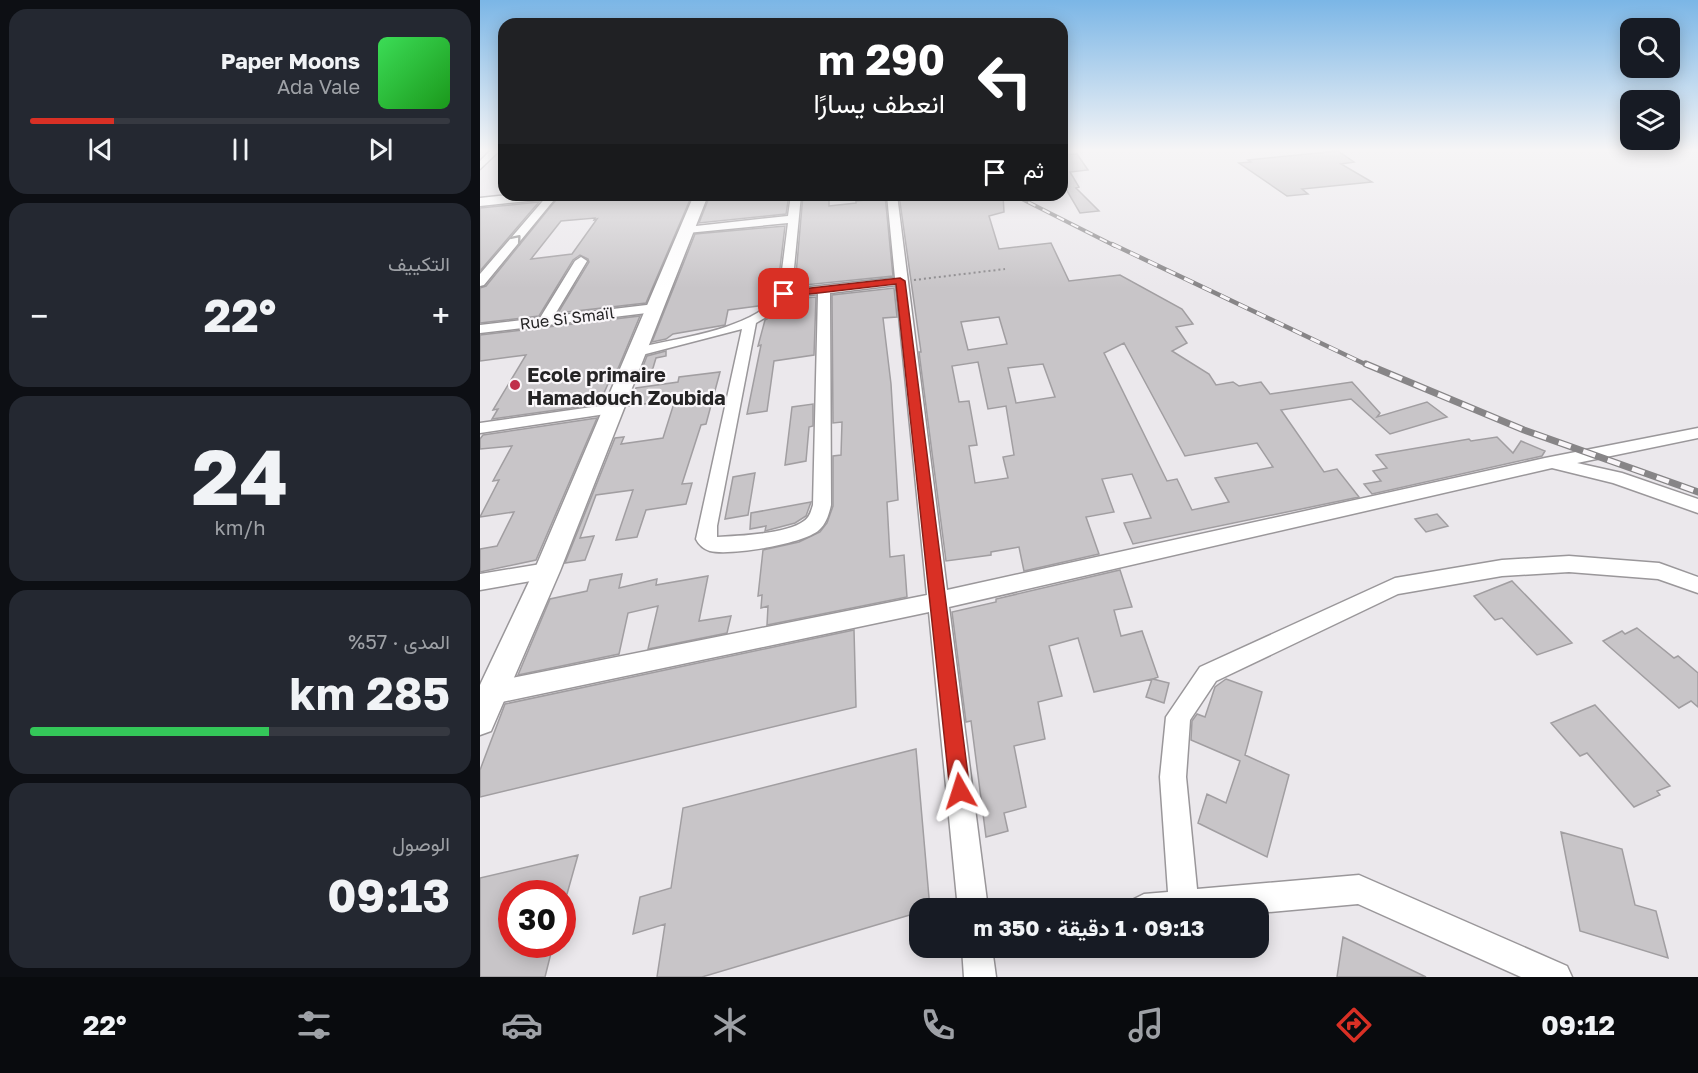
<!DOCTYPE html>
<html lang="ar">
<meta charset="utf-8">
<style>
body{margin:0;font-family:"Golos Text",Vazirmatn,sans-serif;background:#242831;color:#f1f3f6;direction:rtl;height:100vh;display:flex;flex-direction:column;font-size:22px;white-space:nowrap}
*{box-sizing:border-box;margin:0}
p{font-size:20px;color:#9ea1a6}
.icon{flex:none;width:33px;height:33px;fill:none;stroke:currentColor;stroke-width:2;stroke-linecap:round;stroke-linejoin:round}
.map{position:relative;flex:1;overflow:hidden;direction:ltr}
.sheet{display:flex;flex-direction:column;gap:9px;padding:9px;background:#0d0f14;width:480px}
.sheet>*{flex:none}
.hud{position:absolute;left:18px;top:18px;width:570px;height:183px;border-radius:18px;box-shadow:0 3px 15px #0003;direction:rtl;background:#202124;color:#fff;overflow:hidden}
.controls{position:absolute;left:1140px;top:18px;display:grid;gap:12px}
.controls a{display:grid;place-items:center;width:60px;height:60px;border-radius:12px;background:#171b24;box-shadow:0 3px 15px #0003;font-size:30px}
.speed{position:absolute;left:18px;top:880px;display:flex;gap:12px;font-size:30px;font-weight:700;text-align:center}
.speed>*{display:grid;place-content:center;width:78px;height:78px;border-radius:50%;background:#171b24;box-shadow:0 3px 15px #0003;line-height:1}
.speed .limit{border:9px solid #d22;background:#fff;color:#111}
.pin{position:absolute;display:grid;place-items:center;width:51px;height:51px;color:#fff;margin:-26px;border-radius:12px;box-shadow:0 3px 9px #0006}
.me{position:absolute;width:66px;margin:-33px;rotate:354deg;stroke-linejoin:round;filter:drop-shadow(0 0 4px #0008)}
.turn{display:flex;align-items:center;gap:21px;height:126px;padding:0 24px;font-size:27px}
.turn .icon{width:78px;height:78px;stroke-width:2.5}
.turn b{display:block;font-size:42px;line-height:51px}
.then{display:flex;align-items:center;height:57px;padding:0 24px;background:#0003;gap:12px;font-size:22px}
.big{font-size:45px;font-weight:700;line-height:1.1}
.sheet .tile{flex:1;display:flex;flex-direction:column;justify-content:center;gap:9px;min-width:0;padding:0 21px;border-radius:18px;background:#242831}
.sheet .dial{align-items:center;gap:0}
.dial b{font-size:78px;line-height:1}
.song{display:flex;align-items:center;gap:18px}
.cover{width:72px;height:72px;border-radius:9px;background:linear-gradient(135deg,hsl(130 70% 55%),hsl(120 70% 35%))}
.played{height:6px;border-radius:3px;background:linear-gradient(90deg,#d93025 20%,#363941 20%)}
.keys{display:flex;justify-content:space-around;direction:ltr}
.heat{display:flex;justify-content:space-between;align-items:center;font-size:33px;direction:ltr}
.charge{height:9px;border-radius:4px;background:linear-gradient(90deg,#34c759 57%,#363941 0)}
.trip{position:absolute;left:429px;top:898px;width:360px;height:60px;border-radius:18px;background:#171b24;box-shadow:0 3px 15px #0003;font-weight:700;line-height:60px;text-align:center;direction:rtl}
.tab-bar{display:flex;height:96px;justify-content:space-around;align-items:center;background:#090b0e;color:#9ea1a6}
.tab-bar .icon{width:42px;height:42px}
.tab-bar .current{color:#d93025}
.tab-bar b{font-size:27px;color:#f1f3f6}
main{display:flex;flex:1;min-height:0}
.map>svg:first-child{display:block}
.building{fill:#c8c5c8;stroke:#a19ea1;stroke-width:1.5;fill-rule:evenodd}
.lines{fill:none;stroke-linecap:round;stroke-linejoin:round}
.street-casing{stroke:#9a979a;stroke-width:3}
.secondary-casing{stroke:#9a979a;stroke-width:3}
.path{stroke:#89878a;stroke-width:2;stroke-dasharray:2 3;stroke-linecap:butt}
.street{fill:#fff;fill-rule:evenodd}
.secondary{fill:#fff;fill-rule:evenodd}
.rail-far2-casing{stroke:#878587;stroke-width:4}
.rail-far1-casing{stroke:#878587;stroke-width:4.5}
.rail-casing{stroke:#878587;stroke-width:7}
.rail-far2{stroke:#f9f6f9;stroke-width:2;stroke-dasharray:8;stroke-linecap:butt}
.rail-far1{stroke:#f9f6f9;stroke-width:3;stroke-dasharray:10;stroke-linecap:butt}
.rail{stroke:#f9f6f9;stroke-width:4.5;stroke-dasharray:13;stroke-linecap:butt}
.oneway{stroke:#9d9c9d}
.route{fill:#d93025;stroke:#8d1f18;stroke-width:1.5}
.poi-dot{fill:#c0304a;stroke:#f9f6f9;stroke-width:2}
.labels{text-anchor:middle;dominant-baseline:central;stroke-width:4.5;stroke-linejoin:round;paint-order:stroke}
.far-street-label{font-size:16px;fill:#252425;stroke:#f9f6f9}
.poi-label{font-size:20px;font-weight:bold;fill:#252425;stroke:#f9f6f9;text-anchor:start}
</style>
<main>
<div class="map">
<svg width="1218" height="977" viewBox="0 0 1218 977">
<rect width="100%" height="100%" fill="#ebe8ec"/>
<path class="building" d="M858,151L874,162L861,164L892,182L822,189L828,194L807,196L759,163L771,162L768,160Z
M597,154L608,170L590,172L599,187L596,188L619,211L600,213L586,189H582V155Z
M80,195H85V199L137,195H212L166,303L78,313L109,262L108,259L100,255L93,260L59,316L0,323V288L6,286ZM115,218L114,220L117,219L92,254L51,259L81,221Z
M230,195H309L306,214L219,223Z
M323,195H349V206L376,203V201L394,199V195H405L413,276L315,286Z
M419,195H523L524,212L509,216L519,249L571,243L589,281L640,275L702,309L713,324L696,327L707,343L692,351L729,374L736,385L753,382L759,386L781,382L790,394L872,382L900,413L897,417L947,402L967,417L910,434L871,399L801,410L844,472L857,469L879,497L653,544L644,523L671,518L652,474L622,479L634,512L606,517L619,554L544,571L539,547L511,552V555L466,561L439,352H441ZM519,317L527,344L488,350L481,322ZM644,343L705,456L777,443L793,467L735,478L749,502L712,510L697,479L687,481L624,353ZM498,362L508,409L526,406L534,455L523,457L528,478L495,483L489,446L497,445L489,401L479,402L472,366ZM563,364L575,397L536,403L528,368Z
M59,202L0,271V208Z
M305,226L297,293L285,305L248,310L245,325L193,334L186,339L172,342L215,234Z
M414,288L417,317L403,318L411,384L418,500L407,502L410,557L424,555L427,597L287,625L288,606L281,608L282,595L278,596L283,550L319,542L340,532L347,523L353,506V456L361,455L362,422L353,423L352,295Z
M336,297L334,355L294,361L287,411L267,414L281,345L278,346L285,320L302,310L310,299Z
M160,316L132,383L128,384L119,404L12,419L18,409L13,410L46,355L0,361V335Z
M186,351V356L176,358L170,378L158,379L167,356Z
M240,372L226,424L221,425L202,484L212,483L206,504L166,510L157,537L136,540L153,490L116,495L100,538L114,536L105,560L85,563L135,438L144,437L141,444L183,438L195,400L149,406L156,388L198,382L199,377Z
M333,404V426L329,427L326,461L305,465L312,407Z
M117,418L56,560L0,572V549L17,546L34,512L0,517L19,480L13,481L32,446L0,449V439L3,435Z
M1017,437L1033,453L1041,441L1065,451L1062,456L892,494L884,484L901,481L893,471L907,468L896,455L989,439L991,441Z
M275,473L268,515L245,519L253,477Z
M331,502L326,516L315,523L285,531L286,526L270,529L271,513Z
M957,514L968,526L946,532L935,519Z
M640,570L652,607L634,610L641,636L662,631L678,677L673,679L689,683L684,703L666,697L672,679L614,692L598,638L569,646L582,696L558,702L565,739L534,746L546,807L524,813L528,831L506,837L491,721L486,722L472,612L516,602V599Z
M142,574L139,588L177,579L176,585L228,576L219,621L251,616L247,633L168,649L178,606L148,613L139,654L38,675L70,599L107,591L110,580Z
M1032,581L1092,643L1057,655L1022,618L1015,620L994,596Z
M1157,628L1194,658L1198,656L1218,673V707L1211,701L1199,708L1123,641L1142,631L1145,634Z
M374,630L376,707L0,797V770L25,704Z
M746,679L782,692L765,755L809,775L787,857L718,823L727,794L746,803L760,761L711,740L712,721L717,714L725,717L735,687Z
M1115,705L1190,786L1177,791L1180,795L1154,807L1107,753L1100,756L1071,723Z
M436,749L450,909H440V912L222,977H177L185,924L153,934L160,897L191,888L203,808Z
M1081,832L1142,849L1155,905L1176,911L1188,958L1100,931Z
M98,855L87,894H32V945H73L65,977H0V878Z
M863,937L946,977H857Z"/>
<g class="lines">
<defs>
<path id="street" d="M10,151H19L0,169V161Z
M68,195H78L4,285L0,286V274Z
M311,195H321L312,289L415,278L407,195H417L467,590L1065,458L1218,428V438L1097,463L1142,473L1218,499V513L1133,483L1072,468L469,607L508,909H478L449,612L12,704L4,701L0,693L4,685L12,682L447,595L416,285L350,293L351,505C349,514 346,524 339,530C324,544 250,556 230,551C224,549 219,545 216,539L262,329L158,356L151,352L153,349C195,338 272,331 299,294L308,223L207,233L202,230L207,227L308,216ZM338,294L333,505C331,511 330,517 324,521C307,534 258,536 237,537V526L276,323L301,308L309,297Z
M101,257L107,261L74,316L175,304L182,308L175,312L0,333V325L60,318L95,261Z
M133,404L141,409L139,412L0,433V423Z
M1089,556L1179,563L1218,577V593L1178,579L1089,572L1022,576L918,594L736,681L710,720L706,777L717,889L879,875L1087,966L1092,977H1041L878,904L778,913V909H649L654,899L664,894L688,892L680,777L686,717L720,667L915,578L1022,560Z
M67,563L74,565L77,571L74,577L0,590V574Z
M482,948H512L516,977H484Z"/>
<path id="secondary" d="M28,195H74L67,199L0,206V198Z
M214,195H228L80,571L11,731L0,735V685L54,571Z"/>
</defs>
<use href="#street" class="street-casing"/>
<use href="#secondary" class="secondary-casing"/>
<path class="path" d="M434,280L525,269"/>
<use href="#street" class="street"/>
<use href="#secondary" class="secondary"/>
<defs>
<path id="rail-far2" d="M534,195L635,246"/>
<path id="rail-far1" d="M632,244L889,366"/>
<path id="rail" d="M886,364L1044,430L1218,492"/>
</defs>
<use href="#rail-far2" class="rail-far2-casing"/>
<use href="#rail-far1" class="rail-far1-casing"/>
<use href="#rail" class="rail-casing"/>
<use href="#rail-far2" class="rail-far2"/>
<use href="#rail-far1" class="rail-far1"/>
<use href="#rail" class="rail"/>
</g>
<defs><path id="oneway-chevron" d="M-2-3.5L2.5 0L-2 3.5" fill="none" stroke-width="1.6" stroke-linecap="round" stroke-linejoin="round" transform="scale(1.5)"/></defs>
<use class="oneway" href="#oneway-chevron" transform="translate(37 239) rotate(-50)"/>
<linearGradient id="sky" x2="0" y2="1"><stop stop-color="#7bb6e6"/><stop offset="0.52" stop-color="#f6f5f6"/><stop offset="1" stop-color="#f6f5f6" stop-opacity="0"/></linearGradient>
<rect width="1218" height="288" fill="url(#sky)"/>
<path class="route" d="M420,278L425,281L490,791L487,798L480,801L473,798L470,791L416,284L304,297L300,294L304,291Z"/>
<circle class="poi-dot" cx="35" cy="385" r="6"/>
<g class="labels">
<g class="far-street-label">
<text transform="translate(87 318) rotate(-7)">Rue Si Smaïl</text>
</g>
<g class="poi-label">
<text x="47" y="374">Ecole primaire<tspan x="47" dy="23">Hamadouch Zoubida</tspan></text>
</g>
</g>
</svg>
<div class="controls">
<a><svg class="icon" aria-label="search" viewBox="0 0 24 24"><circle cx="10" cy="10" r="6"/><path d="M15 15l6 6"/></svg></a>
<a><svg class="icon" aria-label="layers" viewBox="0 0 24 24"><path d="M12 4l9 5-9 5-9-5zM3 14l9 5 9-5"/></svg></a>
</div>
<div class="speed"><div class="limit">30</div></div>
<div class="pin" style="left:304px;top:294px;background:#d93025"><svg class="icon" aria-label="arrive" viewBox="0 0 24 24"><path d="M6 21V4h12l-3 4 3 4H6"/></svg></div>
<svg class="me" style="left:480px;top:791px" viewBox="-20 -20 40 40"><path d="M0-17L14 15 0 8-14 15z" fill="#d93025" stroke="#fff" stroke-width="4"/></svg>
<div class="trip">09:13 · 1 دقيقة · 350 m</div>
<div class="hud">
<div class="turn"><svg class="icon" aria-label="left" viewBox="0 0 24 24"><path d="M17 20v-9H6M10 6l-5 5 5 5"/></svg><div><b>290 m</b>انعطف يسارًا</div></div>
<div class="then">ثم<svg class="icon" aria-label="arrive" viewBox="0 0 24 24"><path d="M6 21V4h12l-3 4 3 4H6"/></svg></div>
</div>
</div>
<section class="sheet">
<div class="tile">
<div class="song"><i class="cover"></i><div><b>Paper Moons</b><p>Ada Vale</p></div></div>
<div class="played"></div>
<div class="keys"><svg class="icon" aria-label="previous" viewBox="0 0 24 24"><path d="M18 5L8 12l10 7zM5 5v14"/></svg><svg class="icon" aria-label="pause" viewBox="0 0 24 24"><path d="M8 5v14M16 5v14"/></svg><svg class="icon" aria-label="next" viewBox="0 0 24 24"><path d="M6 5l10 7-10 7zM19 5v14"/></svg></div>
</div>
<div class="tile"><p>التكييف</p>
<div class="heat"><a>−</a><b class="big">22°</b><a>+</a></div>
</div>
<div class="tile dial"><b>24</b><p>km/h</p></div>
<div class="tile"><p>المدى · 57%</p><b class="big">285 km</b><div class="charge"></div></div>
<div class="tile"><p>الوصول</p><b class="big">09:13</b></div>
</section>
</main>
<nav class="tab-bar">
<b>09:12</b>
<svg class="icon current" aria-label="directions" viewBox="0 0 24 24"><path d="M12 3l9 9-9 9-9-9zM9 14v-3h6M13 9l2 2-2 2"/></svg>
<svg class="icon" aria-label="music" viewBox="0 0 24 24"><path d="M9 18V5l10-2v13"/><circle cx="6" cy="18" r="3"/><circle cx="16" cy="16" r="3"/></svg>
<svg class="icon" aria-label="phone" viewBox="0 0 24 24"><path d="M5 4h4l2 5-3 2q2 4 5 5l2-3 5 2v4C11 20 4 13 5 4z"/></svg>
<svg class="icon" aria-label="climate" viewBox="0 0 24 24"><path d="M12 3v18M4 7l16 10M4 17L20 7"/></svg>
<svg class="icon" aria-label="car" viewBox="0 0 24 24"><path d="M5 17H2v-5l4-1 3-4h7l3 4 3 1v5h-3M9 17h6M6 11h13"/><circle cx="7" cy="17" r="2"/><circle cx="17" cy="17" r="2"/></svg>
<svg class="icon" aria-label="filters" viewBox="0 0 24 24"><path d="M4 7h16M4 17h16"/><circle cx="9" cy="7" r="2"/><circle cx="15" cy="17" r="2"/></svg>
<b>22°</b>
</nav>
